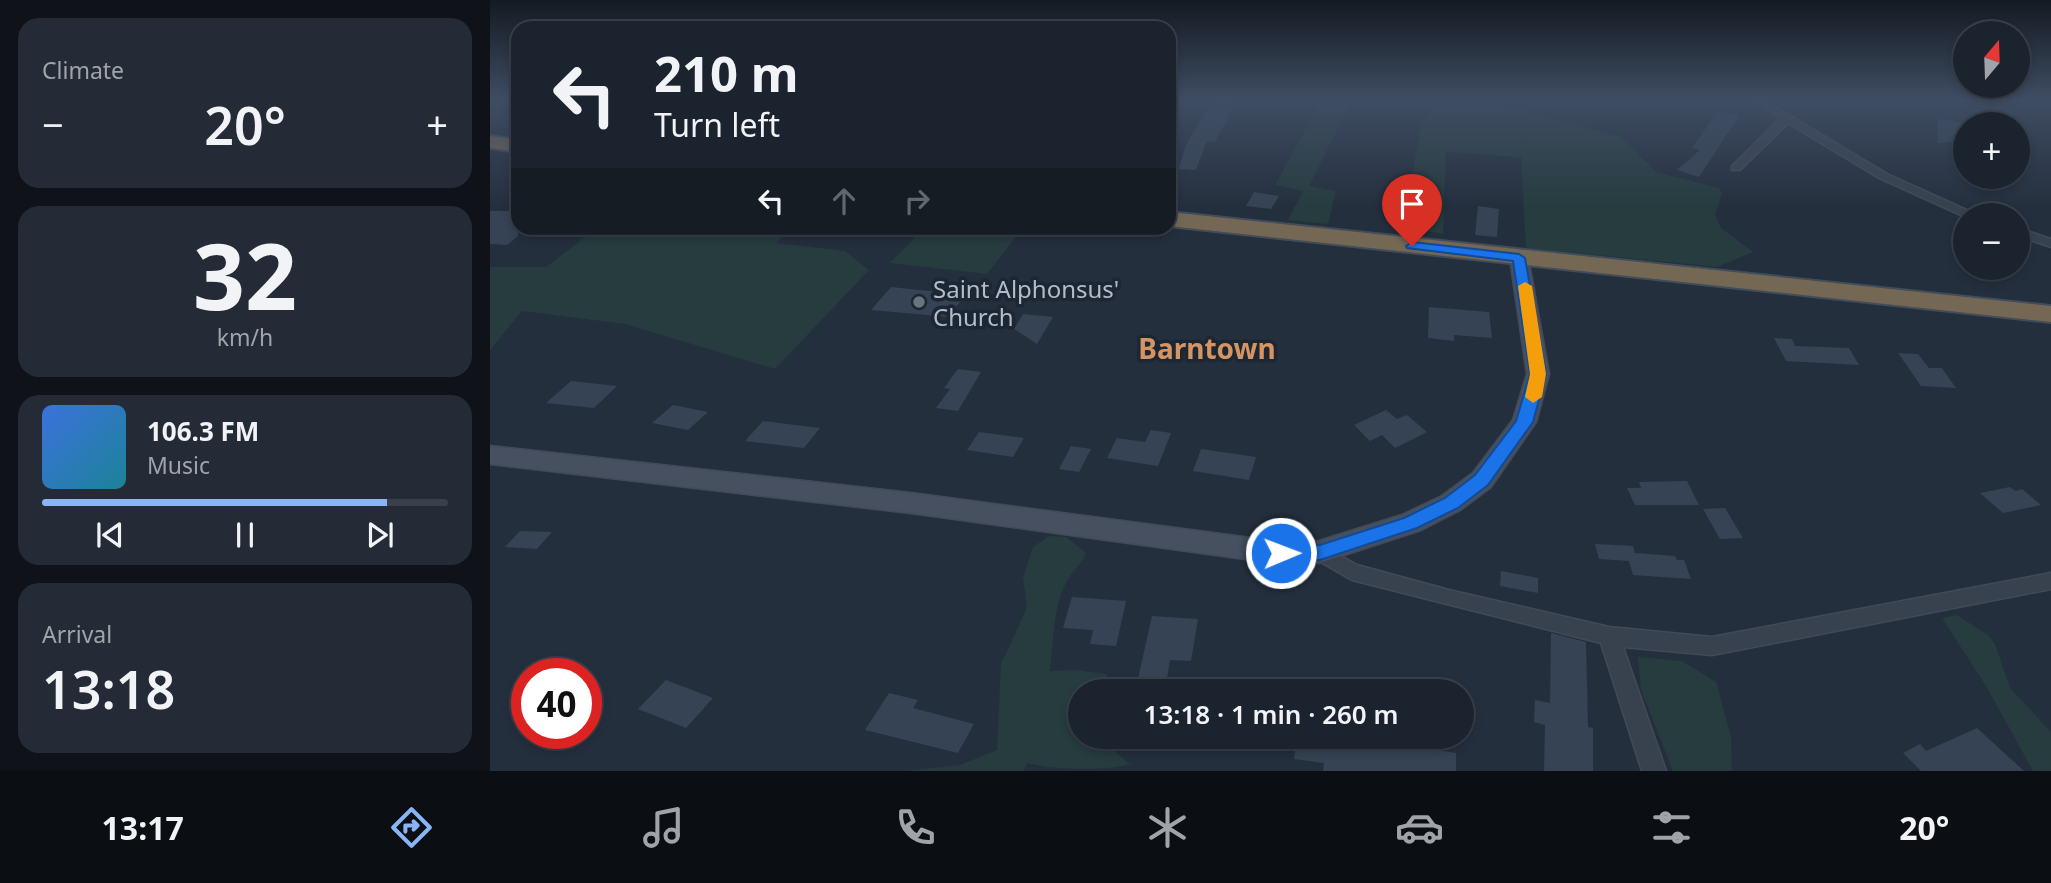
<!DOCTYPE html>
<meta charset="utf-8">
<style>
body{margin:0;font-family:"Noto Sans",sans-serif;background:#242b36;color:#f1f3f6;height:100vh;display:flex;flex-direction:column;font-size:26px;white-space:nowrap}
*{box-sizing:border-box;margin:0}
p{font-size:23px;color:#a0a4aa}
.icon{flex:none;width:38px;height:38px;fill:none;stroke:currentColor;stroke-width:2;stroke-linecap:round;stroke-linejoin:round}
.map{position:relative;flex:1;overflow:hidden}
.sheet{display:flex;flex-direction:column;gap:18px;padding:18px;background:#0f1319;width:490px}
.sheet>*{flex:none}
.top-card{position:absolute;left:21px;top:21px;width:665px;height:214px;border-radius:21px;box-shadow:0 4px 10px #0003,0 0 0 2px #39404a;background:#1b232e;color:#f1f3f6;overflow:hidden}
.needle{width:46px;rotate:19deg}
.tools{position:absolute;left:1463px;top:21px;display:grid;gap:14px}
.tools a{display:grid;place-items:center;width:77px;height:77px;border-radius:50%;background:#1b232e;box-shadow:0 4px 10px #0003,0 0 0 2px #39404a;font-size:35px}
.speed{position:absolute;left:21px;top:658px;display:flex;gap:14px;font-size:35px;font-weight:700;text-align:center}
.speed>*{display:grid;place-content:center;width:91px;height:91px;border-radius:50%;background:#1b232e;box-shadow:0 4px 10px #0003,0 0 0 2px #39404a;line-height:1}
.speed .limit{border:10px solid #d22;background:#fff;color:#111}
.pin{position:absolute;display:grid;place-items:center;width:60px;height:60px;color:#fff;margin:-72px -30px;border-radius:50% 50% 50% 0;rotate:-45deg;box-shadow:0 0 7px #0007}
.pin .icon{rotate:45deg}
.me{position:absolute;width:77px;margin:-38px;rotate:89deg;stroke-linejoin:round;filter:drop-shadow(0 0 5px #0008)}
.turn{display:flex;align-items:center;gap:24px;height:147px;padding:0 28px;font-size:32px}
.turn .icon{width:91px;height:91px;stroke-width:2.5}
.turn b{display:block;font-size:49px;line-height:60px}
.lanes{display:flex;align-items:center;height:66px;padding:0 28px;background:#0003;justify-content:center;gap:35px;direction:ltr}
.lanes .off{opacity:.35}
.big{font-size:52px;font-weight:600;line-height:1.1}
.sheet .tile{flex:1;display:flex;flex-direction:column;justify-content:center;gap:10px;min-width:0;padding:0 24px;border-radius:21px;background:#242b36}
.sheet .dial{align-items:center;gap:0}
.dial b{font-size:91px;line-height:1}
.song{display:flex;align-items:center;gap:21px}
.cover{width:84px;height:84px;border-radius:10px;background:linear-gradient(135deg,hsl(220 70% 55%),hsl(190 70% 35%))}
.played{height:7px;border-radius:4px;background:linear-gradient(90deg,#8ab4f8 85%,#39404a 85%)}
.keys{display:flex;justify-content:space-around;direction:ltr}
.heat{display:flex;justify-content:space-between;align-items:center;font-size:38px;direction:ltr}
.trip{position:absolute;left:578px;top:679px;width:406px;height:70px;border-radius:35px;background:#1b232e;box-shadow:0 4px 10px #0003,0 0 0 2px #39404a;font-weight:600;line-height:70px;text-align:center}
.dock{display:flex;height:112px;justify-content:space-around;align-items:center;background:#0b0e12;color:#a0a4aa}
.dock .icon{width:49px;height:49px}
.dock .active{color:#8ab4f8}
.dock b{font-size:32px;color:#f1f3f6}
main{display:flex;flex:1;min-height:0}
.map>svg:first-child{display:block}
.green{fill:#263c3f}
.building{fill:#364354}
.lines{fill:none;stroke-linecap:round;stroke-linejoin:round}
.street-casing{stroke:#414a57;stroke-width:3}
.secondary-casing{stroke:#414a57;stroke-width:3}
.highway-casing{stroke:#434c59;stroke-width:4}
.street{fill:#38414e;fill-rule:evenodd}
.secondary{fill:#465061;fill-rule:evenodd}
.highway{fill:#746855;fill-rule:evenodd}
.route{fill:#1a73e8;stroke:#114b97;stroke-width:2}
.slow{fill:#f59e0b}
.worship-dot{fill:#6b7280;stroke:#1d2633;stroke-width:2.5}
.labels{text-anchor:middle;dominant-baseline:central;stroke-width:7;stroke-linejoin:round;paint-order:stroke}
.poi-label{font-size:24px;fill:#b4bcc9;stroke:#1d2633;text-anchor:start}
.quarter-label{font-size:28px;font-weight:bold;fill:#d59563;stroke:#1d2633}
</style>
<main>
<section class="sheet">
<div class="tile"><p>Climate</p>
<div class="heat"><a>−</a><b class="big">20°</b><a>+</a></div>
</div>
<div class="tile dial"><b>32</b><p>km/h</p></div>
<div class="tile">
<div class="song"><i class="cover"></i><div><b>106.3 FM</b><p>Music</p></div></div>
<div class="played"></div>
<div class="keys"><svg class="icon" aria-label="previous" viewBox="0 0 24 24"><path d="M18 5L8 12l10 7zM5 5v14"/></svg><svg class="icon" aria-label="pause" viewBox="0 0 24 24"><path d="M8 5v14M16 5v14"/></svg><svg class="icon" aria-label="next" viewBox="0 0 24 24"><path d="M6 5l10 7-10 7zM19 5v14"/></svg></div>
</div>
<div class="tile"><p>Arrival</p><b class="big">13:18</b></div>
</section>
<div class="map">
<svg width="1561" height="771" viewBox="0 0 1561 771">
<rect width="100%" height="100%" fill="#242f3e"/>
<path class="green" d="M829,99H863L819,186L846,191L838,224L798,220L813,191L785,185L823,116Z
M948,99H1003V102L1131,137L1166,172L1229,188L1232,194L1225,214L1231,228L1263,252L1227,267L1036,248L1031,157L956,152L953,234L913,227L931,124Z
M107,228H217L295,235L286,243L355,251L379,270L285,369L135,324L32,311L0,350V267H56Z
M434,228H533L497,274L400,263Z
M559,536L576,537L596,553C590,567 580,573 575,585C563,609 563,645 560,671L586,670L616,674L624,691H590V737H614L613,742L640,764C619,771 562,770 537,763L534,771H416L470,765L507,750L511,664L537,608L533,577L543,547Z
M1467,615L1498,635L1505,644L1520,688L1561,732V771H1543L1496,686L1452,618Z
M1148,657L1192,661L1226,682L1241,737L1242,771H1183L1151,690Z"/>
<path class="building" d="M723,99H748L725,142L717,141L706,170L688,169L696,145Z
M1228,111L1249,116L1209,177L1187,170L1210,150L1202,148Z
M1448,118L1475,124V141L1447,143Z
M764,192L789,196L781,209L756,206Z
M988,206L1009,209L1007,237L985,235Z
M0,211H28V236L17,245L0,244Z
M401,287L468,294L475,295L459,317L381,310Z
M939,307L999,312L1002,338L964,335V341L938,338Z
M533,314L563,317L547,344L524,329Z
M1284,338L1302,339L1305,346L1359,348L1369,365L1296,361Z
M1408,353L1428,354L1439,368H1452L1466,388L1431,386Z
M468,369L491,372L468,411L446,408L460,389L454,388Z
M81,381L127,386L104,408L56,403Z
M183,405L218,412L198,430L162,423Z
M896,410L907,419L917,415L937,432L905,448L892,435L880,441L864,425Z
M273,421L330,428L314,448L255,441Z
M661,430L681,433L668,466L617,458L627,438L655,442Z
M489,432L534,438L523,457L477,450Z
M581,446L601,449L589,472L569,469Z
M711,449L766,457L759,480L703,471Z
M1197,481L1209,505H1145L1137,488H1151L1149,482Z
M1520,487L1525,491L1532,489L1551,505L1513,513L1490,493Z
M1235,508L1253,538L1230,539L1213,509Z
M30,531L62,532L47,549L15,547Z
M1105,544L1143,546L1145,553L1185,556L1187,560H1194L1201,579L1143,575L1139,561L1109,559Z
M1011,571L1048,578V593L1010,586Z
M582,597L636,601L626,646L600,644L603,630L573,628Z
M662,616L708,619L701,661L680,660L675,690L646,688Z
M1061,633L1096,642L1098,727L1103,728V771H1054L1055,725L1044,722L1045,700L1060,703Z
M176,680L223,698L196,728L148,709Z
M399,693L428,700L423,708L484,724L468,753L375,730Z
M1487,728L1534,771H1431L1413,753L1430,744L1436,751Z
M807,737H871L966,753V771H833L834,763L804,759Z"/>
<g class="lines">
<defs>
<path id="street" d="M1261,99H1272L1397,174L1488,215L1475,217L1389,178L1298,123L1250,170H1242V166L1291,118Z
M1528,228L1561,239V247L1528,236Z
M829,544L867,565L959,590L1119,627L1222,637L1561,573V589L1222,655L1133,647L1176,771H1152L1111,643L862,580L822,557L819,552L822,547Z"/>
<path id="secondary" d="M1029,252L1038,258L1059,374L1046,422L1001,487L970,510L931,530L829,563L791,564L421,513L0,464V446L421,493L791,542L829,541L912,515L952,496L983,473L1023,420L1037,374L1020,258Z"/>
<path id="highway" d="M0,136L28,140V152L0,148Z
M679,212L1561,306V322L679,226Z"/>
</defs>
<use href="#street" class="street-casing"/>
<use href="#secondary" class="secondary-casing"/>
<use href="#highway" class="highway-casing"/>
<use href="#street" class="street"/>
<use href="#secondary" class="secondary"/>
<use href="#highway" class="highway"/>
</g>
<linearGradient id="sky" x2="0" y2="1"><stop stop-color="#141a22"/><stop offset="0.48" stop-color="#3f4d63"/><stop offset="1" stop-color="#3f4d63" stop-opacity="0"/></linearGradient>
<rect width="1561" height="207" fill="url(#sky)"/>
<path class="route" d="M922,242L1029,254L1035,258L1056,374L1043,422L998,485L968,508L927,528L830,560L784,559L781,553L784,547L830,545L914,518L955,498L985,475L1026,421L1040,374L1023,261L917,248L916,246Z"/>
<path class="slow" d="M1035,282L1042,286L1056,374L1052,397L1043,403L1035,397L1040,374L1028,286Z"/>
<circle class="worship-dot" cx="429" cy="302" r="7"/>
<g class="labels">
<g class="poi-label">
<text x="443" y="288">Saint Alphonsus'<tspan x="443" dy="28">Church</tspan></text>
</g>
<g class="quarter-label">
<text x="717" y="348">Barntown</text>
</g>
</g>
</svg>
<div class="tools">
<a><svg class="needle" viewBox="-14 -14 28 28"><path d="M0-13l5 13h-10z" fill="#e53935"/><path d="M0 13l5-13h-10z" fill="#a0a4aa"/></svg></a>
<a>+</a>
<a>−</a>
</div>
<div class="speed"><div class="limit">40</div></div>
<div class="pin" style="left:922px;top:246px;background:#d93025"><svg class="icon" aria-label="arrive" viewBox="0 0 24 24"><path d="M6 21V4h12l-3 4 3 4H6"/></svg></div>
<svg class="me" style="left:791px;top:553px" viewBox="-20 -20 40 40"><circle r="17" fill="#1a73e8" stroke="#fff" stroke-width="3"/><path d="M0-11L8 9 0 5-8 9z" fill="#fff"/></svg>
<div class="trip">13:18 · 1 min · 260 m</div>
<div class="top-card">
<div class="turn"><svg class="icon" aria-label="left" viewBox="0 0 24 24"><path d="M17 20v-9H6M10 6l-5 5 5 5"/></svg><div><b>210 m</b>Turn left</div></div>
<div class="lanes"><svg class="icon" aria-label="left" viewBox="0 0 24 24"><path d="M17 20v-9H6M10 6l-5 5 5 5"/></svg><svg class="icon off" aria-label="ahead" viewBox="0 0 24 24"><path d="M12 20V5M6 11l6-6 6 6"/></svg><svg class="icon off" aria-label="right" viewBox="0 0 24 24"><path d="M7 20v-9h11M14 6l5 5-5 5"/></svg></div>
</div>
</div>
</main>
<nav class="dock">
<b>13:17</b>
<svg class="icon active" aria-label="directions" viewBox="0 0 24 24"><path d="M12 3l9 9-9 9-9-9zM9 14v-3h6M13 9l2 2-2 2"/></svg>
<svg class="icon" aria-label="music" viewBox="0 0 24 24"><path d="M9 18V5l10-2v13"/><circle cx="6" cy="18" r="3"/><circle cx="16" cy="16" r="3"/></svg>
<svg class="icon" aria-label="phone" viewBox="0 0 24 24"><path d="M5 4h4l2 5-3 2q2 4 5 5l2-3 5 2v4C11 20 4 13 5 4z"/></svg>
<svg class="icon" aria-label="climate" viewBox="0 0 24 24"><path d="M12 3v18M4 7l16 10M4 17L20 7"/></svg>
<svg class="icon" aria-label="car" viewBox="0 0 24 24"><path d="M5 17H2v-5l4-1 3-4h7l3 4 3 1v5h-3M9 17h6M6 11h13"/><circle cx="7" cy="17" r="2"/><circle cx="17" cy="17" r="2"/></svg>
<svg class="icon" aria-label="filters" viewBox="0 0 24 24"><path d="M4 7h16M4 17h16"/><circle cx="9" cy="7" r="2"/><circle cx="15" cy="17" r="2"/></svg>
<b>20°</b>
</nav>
